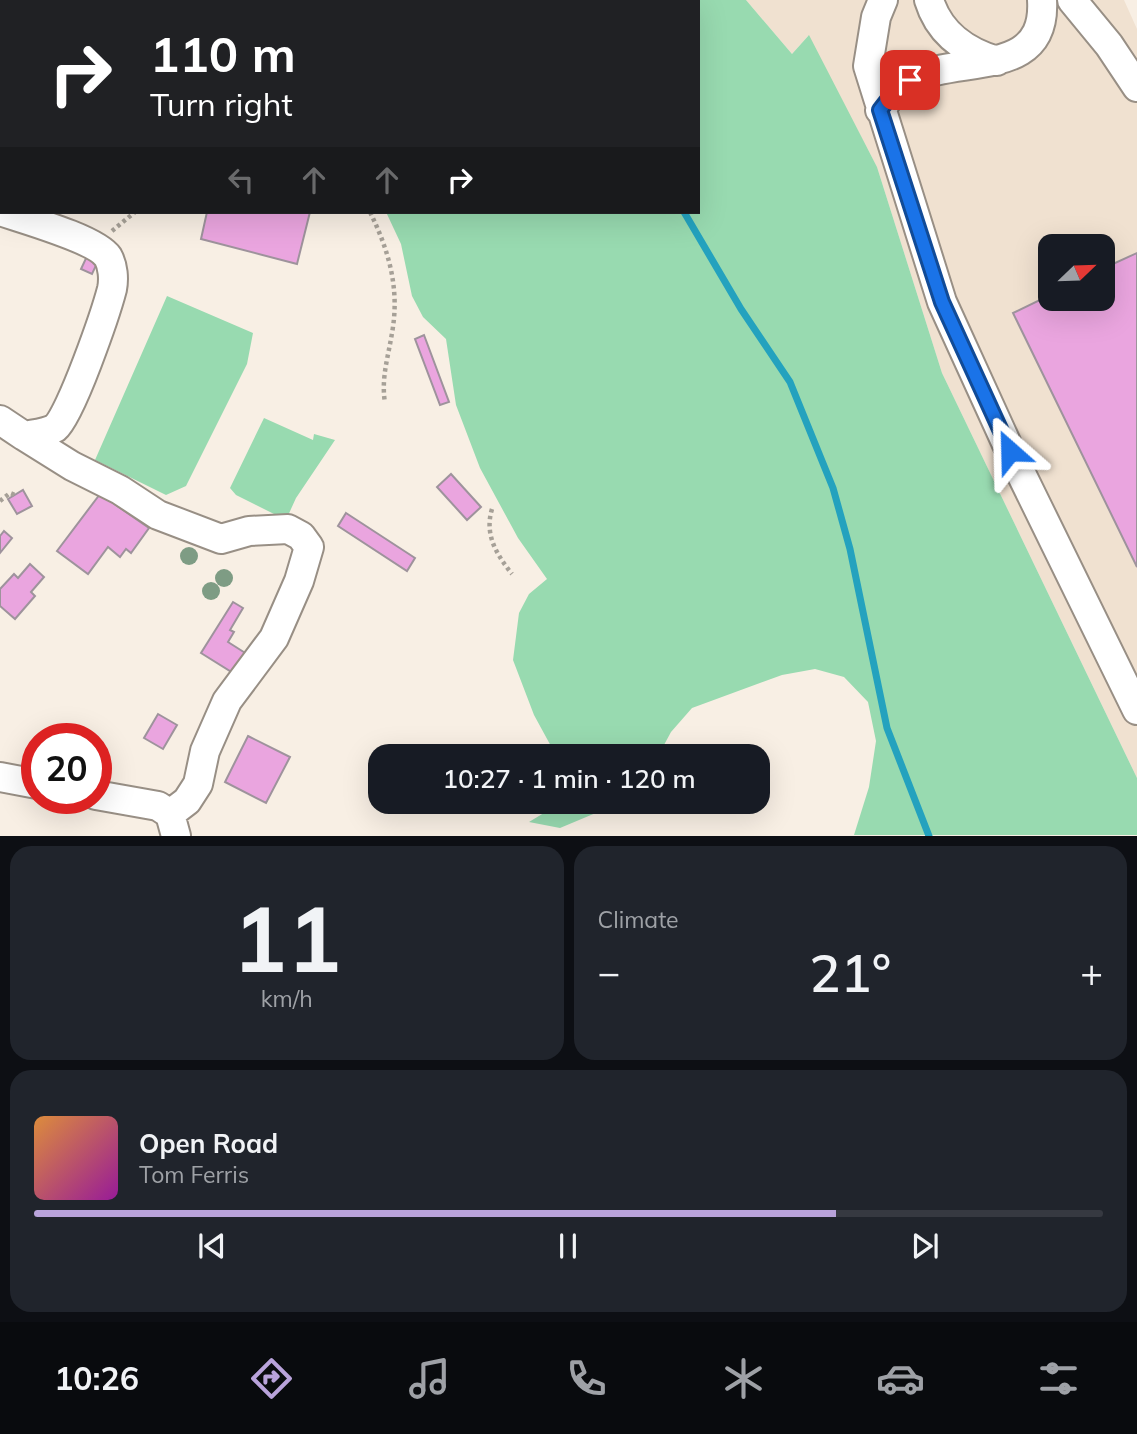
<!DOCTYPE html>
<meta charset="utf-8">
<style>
body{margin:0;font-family:Mulish,sans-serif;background:#20242c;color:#f1f3f6;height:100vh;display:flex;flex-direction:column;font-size:26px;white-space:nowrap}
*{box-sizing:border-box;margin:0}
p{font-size:23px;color:#9ea1a6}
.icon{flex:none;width:38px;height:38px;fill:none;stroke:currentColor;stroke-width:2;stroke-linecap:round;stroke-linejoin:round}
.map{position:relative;height:836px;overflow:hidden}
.side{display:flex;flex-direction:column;gap:10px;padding:10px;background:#0d0f14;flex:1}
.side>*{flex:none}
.guide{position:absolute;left:0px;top:0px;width:700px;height:214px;box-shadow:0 7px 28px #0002;background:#202124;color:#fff;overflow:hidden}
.needle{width:46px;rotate:67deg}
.tools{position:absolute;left:1038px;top:234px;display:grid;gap:14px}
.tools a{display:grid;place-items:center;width:77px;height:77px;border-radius:14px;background:#171b24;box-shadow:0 7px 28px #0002;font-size:35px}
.speed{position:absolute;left:21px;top:723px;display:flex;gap:14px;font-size:35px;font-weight:700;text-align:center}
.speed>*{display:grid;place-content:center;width:91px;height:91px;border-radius:50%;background:#171b24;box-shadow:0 7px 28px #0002;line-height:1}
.speed .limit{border:10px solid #d22;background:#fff;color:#111}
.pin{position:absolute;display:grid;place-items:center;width:60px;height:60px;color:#fff;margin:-30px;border-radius:14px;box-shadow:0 4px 10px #0006}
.me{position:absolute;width:77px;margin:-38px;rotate:335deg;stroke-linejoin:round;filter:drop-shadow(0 0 5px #0008)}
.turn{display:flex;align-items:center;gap:24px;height:147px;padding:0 35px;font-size:32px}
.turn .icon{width:91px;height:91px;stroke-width:2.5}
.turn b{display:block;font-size:49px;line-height:60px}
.lanes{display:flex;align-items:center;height:66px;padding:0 35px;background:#0003;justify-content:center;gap:35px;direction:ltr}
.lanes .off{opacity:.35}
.big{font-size:52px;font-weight:600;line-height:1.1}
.side .tile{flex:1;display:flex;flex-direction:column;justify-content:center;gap:10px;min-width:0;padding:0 24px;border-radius:21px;background:#20242c}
.side .dial{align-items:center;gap:0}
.dial b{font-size:91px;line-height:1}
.song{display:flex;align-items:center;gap:21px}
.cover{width:84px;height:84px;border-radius:10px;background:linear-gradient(135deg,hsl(30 70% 55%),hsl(300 70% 35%))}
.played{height:7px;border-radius:4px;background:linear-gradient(90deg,#b9a3db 75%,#363941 75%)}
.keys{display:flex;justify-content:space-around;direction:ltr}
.heat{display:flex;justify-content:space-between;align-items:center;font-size:38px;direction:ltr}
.side .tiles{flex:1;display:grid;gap:10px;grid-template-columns:1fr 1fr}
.tile:last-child{grid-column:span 2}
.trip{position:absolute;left:368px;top:744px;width:402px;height:70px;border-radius:21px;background:#171b24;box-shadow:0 7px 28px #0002;font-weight:600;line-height:70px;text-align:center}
.menu{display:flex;height:112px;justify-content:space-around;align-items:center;background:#090b0e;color:#9ea1a6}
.menu .icon{width:49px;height:49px}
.menu .active{color:#b9a3db}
.menu b{font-size:32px;color:#f1f3f6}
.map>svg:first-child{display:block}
.built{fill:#f0e1d0;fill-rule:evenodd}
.green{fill:#98dab0}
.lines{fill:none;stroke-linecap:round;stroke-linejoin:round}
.stream{stroke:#24a2be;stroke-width:7}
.building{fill:#eaa5df;stroke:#9e939c;stroke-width:2}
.minor-casing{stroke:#988f85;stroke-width:32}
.path{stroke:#a6a097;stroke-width:4.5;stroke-dasharray:3.5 3.5;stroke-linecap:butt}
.minor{stroke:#fff;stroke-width:28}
.tree{fill:#7e9c84}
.route-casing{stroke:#114b97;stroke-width:18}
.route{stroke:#1a73e8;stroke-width:12}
</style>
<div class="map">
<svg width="1137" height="836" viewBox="0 0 1137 836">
<rect width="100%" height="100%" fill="#f8efe4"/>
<path class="built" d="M746,0H1124L1137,29V778L942,373L877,167L808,36L792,54ZM1050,247H1102V299H1050Z"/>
<path class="green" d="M97,0H746L792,54L809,35L877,167L942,373L1137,778V835H854L869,787L876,741L868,702L844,677L815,669L782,675L692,708L671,732L658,756H561L552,748L534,715L513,660L519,613L529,594L547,579L518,538L480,468L456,405L446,339L423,317L412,296L401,244L386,212H698V2Z
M167,296L253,333L247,364L186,486L166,495L95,460Z
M264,418L313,440L314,434L335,440L296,498L286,520L236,495L230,488Z
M562,802H622L560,828L529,822Z"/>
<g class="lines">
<path class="stream" d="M534,0L535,2
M684,212L741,309L790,382L833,488L850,549L887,728L929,836"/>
</g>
<path class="building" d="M207,212H310L297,264L201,239Z
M1137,253V567L1013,313L1050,295V299H1102V269Z
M88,254L99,259L92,274L81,269Z
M424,335L449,402L440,405L415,339Z
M451,474L481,507L467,520L437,487Z
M23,490L32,506L17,514L8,499Z
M100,494L149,528L131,553L126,549L120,557L108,547L88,574L57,551Z
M346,513L415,558L407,571L338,526Z
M4,531L12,538L0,553V536Z
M30,564L44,577L31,592L35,596L15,619L0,606V589L14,574L18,578Z
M233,602L243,608L230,630L234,632L228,642L250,656L238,676L201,653Z
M158,714L177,725L163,749L144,738Z
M248,736L290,757L266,803L225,782Z"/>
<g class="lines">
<defs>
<path id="minor" d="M883,0L876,17L868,66L942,302L1010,451L1137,710
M929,0C939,33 964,51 997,61
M1072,0L1109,45L1137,87
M880,110C889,98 897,87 910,80C958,54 1047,80 1042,0
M0,211C23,219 96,239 108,257C113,266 114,279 112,289C106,312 71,415 55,428C47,433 33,434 24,436L0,420
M24,436L72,466L120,490L158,515L221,539L249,531L288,529L301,536L309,547L299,581L274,638L227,701L205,751L198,784L187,801L170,814
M0,777L37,784
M96,795L158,806L170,814L176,836"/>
</defs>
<use href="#minor" class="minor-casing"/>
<path class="path" d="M370,212C389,251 400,289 392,333C388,358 381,378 385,403
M112,231L135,212
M0,501L10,493L15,495
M492,509C484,535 497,555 512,574"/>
<use href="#minor" class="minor"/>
</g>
<g class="tree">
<circle cx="189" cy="556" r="9"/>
<circle cx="224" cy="578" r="9"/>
<circle cx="211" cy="591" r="9"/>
</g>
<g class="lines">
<defs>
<path id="route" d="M910,80L894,92L880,110L942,302L1010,451"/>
</defs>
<use href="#route" class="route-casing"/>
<use href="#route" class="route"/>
</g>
</svg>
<div class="tools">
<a><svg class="needle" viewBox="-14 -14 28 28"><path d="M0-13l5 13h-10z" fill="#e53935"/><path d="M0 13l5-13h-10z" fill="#9ea1a6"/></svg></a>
</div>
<div class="speed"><div class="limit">20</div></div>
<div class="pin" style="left:910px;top:80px;background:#d93025"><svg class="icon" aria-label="arrive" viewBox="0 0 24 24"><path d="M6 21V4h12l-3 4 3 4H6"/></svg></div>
<svg class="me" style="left:1010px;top:451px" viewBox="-20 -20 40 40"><path d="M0-17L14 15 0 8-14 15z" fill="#1a73e8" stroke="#fff" stroke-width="4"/></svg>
<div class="trip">10:27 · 1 min · 120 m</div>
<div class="guide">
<div class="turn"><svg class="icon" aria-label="right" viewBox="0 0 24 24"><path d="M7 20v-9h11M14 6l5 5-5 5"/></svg><div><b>110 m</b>Turn right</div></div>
<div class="lanes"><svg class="icon off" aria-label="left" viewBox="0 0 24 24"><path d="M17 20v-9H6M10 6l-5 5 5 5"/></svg><svg class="icon off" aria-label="ahead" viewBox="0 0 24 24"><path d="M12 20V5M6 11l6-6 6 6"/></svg><svg class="icon off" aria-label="ahead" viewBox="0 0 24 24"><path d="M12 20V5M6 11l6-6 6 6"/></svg><svg class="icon" aria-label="right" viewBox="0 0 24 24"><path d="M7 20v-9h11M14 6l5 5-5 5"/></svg></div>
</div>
</div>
<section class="side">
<div class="tiles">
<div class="tile dial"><b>11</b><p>km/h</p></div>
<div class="tile"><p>Climate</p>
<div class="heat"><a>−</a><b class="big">21°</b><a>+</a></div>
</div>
<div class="tile">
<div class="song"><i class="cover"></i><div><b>Open Road</b><p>Tom Ferris</p></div></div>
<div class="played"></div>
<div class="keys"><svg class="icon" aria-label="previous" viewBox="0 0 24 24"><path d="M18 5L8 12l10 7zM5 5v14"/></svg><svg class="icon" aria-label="pause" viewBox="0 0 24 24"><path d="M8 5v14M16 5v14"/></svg><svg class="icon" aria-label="next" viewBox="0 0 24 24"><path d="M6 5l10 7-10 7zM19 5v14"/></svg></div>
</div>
</div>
</section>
<nav class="menu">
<b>10:26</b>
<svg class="icon active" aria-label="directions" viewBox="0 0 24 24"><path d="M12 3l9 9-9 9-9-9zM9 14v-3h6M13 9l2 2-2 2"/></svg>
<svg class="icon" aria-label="music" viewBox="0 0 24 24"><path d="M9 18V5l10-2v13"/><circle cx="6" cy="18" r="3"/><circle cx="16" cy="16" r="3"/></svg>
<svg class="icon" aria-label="phone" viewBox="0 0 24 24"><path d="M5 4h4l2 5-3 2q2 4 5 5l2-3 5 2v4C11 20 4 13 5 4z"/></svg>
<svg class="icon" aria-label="climate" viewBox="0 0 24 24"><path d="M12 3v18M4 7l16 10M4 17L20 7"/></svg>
<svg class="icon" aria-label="car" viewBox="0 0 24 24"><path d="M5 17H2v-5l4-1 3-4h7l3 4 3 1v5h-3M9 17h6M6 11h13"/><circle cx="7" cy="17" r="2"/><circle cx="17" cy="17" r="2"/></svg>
<svg class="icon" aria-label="filters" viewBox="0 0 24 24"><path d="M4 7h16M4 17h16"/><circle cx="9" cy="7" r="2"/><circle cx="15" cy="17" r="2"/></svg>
</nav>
